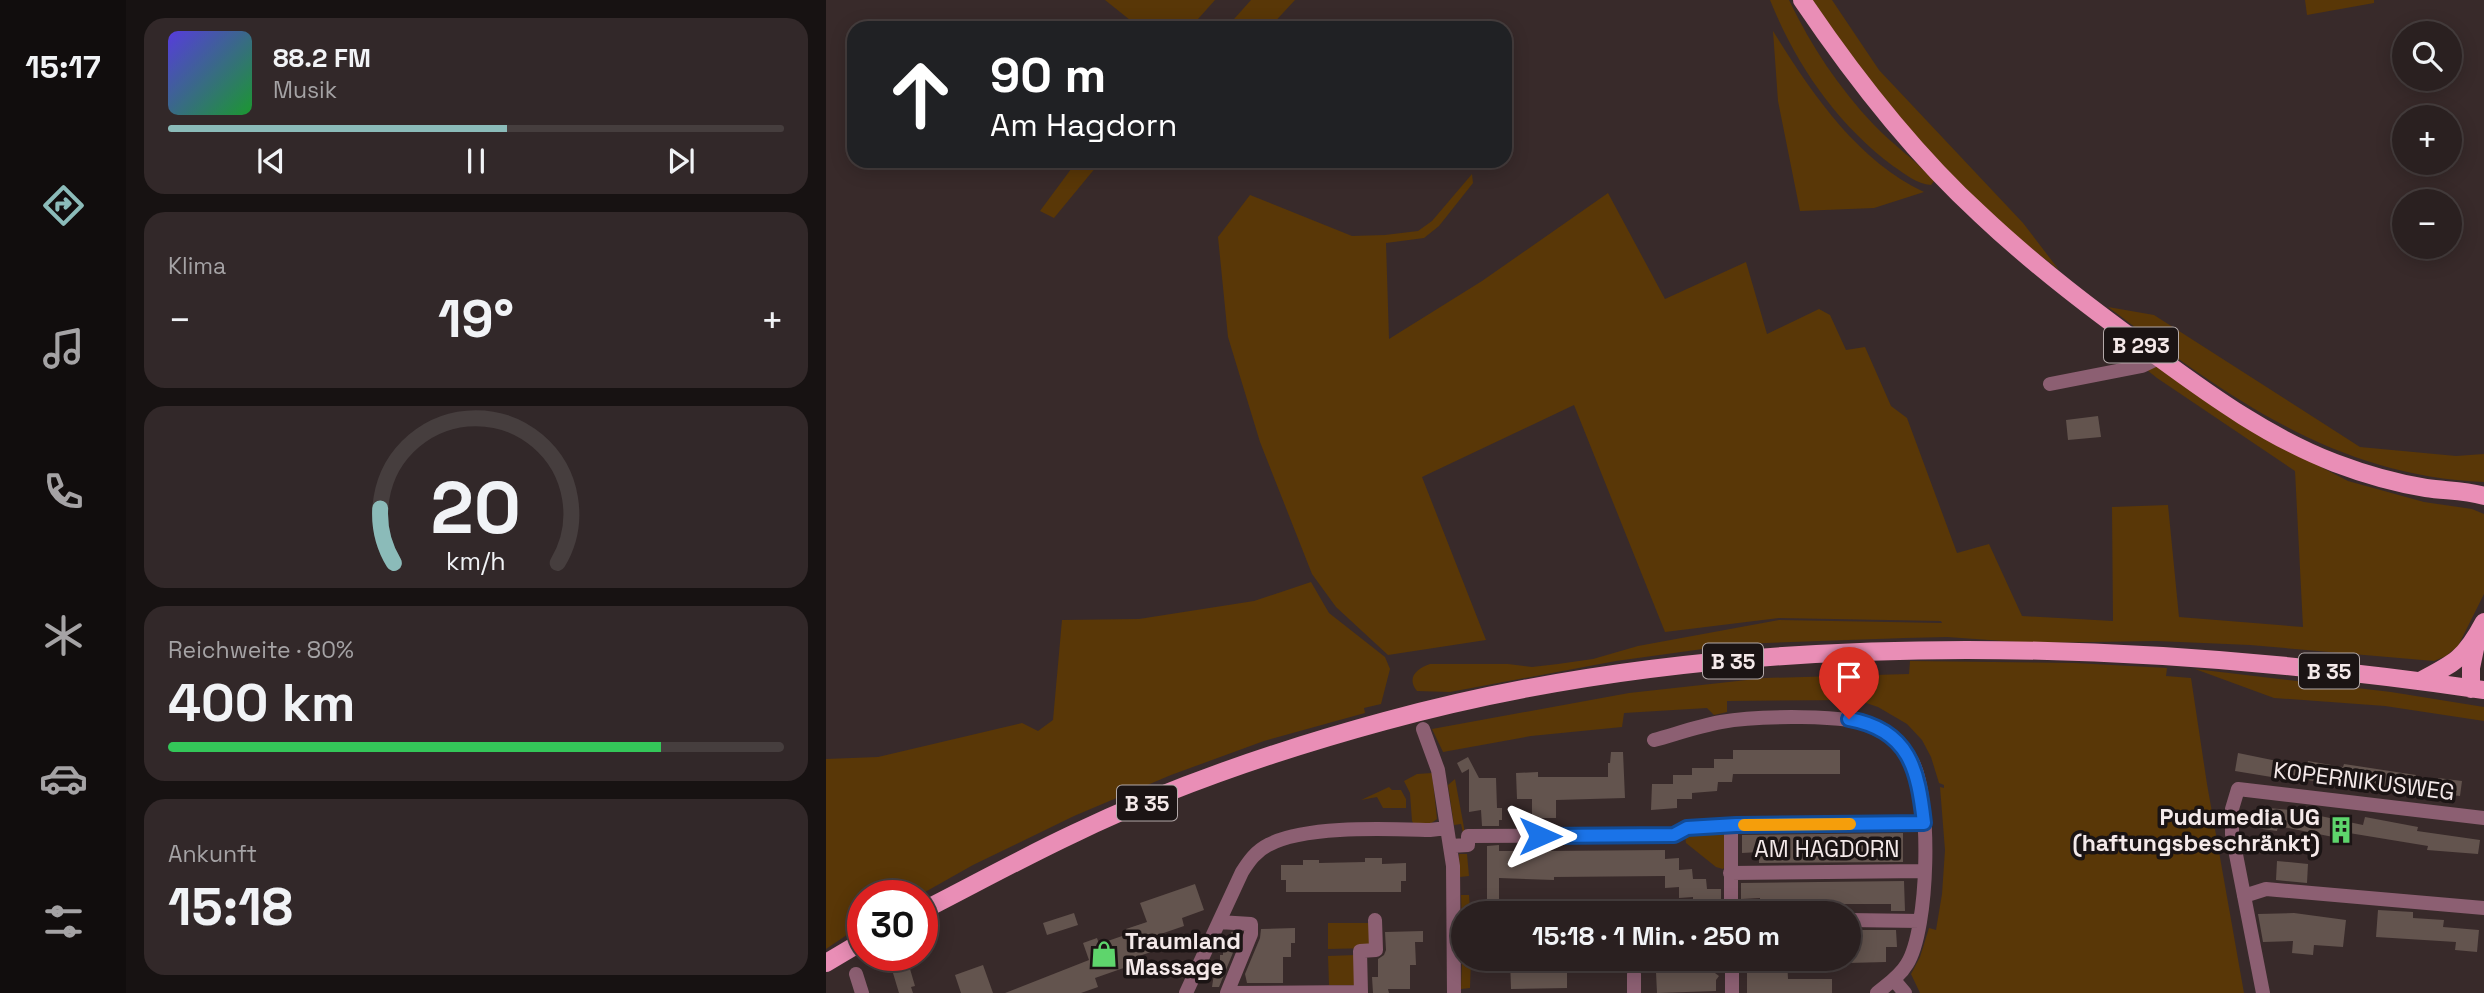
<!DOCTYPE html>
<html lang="de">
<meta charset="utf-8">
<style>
body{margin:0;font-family:"Space Grotesk",sans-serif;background:#322829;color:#f1f3f6;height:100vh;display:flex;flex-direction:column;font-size:26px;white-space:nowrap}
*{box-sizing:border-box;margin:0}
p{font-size:23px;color:#a5a3a5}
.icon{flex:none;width:38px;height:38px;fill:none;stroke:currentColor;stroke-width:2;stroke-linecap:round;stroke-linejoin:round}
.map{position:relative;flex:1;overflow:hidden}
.side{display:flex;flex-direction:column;gap:18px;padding:18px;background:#171212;width:700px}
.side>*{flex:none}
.banner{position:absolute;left:21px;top:21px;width:665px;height:147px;border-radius:21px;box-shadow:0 4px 18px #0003,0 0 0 2px #463e3e;background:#202124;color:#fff;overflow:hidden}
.fabs{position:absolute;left:1566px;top:21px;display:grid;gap:14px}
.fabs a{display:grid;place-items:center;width:70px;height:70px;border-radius:50%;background:#2a2020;box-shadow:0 4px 18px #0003,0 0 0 2px #463e3e;font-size:35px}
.speed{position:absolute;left:21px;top:880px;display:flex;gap:14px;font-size:35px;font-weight:700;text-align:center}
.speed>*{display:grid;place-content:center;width:91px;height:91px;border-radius:50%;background:#2a2020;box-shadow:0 4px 18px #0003,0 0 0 2px #463e3e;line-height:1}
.speed .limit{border:10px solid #d22;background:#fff;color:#111}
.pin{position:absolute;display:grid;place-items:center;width:60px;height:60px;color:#fff;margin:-72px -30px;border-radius:50% 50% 50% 0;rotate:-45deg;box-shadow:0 0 7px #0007}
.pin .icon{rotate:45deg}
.me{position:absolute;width:77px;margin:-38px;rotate:90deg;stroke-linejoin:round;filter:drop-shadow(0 0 5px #0008)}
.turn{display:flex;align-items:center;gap:24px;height:147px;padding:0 28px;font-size:32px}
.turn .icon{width:91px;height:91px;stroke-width:2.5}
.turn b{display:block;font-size:49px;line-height:60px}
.big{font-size:52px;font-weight:600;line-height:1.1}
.side .card{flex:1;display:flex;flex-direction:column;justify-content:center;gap:10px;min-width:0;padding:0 24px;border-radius:21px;background:#322829}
.side .dial{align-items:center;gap:0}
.dial svg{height:182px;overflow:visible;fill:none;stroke:#463e3e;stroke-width:7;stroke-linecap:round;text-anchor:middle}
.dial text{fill:#f1f3f6;stroke:none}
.song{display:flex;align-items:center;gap:21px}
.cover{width:84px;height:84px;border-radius:10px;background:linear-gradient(135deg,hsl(250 70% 55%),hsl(130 70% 35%))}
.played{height:7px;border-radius:4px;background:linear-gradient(90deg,#8bbbb9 55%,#463e3e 55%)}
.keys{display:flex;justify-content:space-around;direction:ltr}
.heat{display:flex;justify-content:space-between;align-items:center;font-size:38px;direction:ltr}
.charge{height:10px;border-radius:5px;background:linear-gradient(90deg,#34c759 80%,#463e3e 0)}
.trip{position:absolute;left:625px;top:901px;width:410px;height:70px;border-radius:35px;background:#2a2020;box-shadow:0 4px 18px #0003,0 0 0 2px #463e3e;font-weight:600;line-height:70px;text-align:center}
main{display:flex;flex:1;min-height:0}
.dock{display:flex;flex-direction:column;width:126px;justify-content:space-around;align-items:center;background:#110d0d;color:#a5a3a5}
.dock .icon{width:49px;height:49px}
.dock .selected{color:#8bbbb9}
.dock b{font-size:32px;color:#f1f3f6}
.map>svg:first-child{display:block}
.green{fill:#593707}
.building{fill:#63544e}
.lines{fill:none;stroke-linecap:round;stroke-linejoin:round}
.street{stroke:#8c5f72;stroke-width:14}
.primary{stroke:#e98eb6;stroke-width:18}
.route-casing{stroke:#114b97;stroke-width:18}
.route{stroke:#1a73e8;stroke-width:12}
.slow{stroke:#f59e0b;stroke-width:12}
.labels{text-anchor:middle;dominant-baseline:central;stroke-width:7;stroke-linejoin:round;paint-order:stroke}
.shield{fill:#1b1414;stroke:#b3a9a9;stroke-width:2}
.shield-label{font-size:21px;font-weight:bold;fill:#f4e9e9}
.street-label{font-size:23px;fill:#f4e9e9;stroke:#1b1414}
.poi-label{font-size:23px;font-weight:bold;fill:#f4e9e9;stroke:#1b1414;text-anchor:end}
</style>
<main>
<nav class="dock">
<b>15:17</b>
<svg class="icon selected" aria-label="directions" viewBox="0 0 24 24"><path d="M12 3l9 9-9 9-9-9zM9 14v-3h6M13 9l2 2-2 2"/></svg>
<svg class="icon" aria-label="music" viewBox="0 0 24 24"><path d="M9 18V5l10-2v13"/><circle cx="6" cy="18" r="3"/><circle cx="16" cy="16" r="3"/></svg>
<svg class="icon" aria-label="phone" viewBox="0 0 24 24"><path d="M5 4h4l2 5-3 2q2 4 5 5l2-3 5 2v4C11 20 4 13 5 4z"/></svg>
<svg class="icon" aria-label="climate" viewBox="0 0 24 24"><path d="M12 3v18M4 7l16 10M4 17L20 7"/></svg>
<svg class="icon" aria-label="car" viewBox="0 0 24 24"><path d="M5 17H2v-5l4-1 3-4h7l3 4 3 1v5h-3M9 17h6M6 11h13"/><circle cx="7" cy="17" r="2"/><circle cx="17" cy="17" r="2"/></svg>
<svg class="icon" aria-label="filters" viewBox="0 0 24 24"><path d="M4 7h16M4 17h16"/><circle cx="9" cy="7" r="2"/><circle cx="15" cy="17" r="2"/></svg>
</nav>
<section class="side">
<div class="card">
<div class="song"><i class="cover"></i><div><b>88.2 FM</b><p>Musik</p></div></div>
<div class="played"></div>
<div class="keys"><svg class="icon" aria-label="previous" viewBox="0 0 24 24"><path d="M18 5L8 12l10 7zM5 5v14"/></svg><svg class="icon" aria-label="pause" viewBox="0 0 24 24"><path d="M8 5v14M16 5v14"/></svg><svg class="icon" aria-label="next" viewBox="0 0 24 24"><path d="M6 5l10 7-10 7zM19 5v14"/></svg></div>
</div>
<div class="card"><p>Klima</p>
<div class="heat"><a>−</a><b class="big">19°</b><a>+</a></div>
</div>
<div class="card dial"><svg viewBox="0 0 100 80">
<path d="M14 69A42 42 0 1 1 86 69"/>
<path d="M14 69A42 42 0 0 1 8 45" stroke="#8bbbb9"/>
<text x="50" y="56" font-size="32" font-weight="700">20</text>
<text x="50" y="72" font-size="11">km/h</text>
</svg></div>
<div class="card"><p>Reichweite · 80%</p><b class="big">400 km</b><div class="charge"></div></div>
<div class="card"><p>Ankunft</p><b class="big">15:18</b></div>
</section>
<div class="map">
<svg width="1658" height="993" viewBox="0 0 1658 993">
<rect width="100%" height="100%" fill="#382a2a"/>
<path class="green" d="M279,0H389L364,28H314Z
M425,0H469L443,28H400Z
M944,0H963C985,46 1013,88 1048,125C1067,145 1090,160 1108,181L1105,185C1091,184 1079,174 1067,166C1011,124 970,65 944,0Z
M985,0H1006L1053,70L1197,223L1233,270C1200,244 1165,218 1135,188C1078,131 1031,65 985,0Z
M1479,0H1548V3L1481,15Z
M947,31C984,91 1031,161 1098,192L1048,208L974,211L952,101Z
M251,161H275L228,218L214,211Z
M646,174L647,183L613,226L598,238L560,243L563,339L656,281L782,193L839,299L920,262L941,334L993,309L1004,315L1020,350L1039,347L1065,406L1081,418L1131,553L1163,544L1196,616L1287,621L1286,507L1342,505L1353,617L1477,627L1469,471L1331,378L1316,366L1327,362L1439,438L1522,481L1598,502L1646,509L1658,514V594L1632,646L1620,656L1608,661L1424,645L1330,641L1206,643L1121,637L1079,638L913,644L790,661L624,692L591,691C580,678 591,668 604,664H682L706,667L732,664L767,659L812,646L953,620L1116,623L1115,621L953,618L839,632L748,405L596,477L660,640L562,655L510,607L486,574L434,442L402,337L392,237L424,195L526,236L559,235L592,231L606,221Z
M1282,307L1328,315L1534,447L1630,456L1658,454V482C1506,476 1399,394 1282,307Z
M485,582L503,613L559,657L564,669L555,704L538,708L539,713L438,741L345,775L248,816L147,865L92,896H37V924L0,949V759L52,757L196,723L212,731L227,720L236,620L313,619L428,601Z
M1084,661L1249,663L1341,668L1340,676L1365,678L1381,784L1418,993H1094L1085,974L1094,957L1103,928L1110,930L1116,894L1119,850L1114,787L1118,788V785L1113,783L1105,757L1096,740L1081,724L1052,707L1031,700L901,701V712L888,715L881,708L798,713L796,727L705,736L617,752L606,729L803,693L939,678L1083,674Z
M1369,669L1565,692L1658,707V721L1559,706L1448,698Z
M606,773L611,819L604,824L589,826L586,821L584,793L578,781L591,774Z
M629,779L639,833H637L635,824L628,825L622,785Z
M563,787L566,790H575L580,799V808H557L551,797L535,800Z
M864,831H897L901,834L902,864L897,869L890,867L860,843L859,836Z
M633,854H641L643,876L634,877Z
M635,895H643L644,909L661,908V913L637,914L636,925Z
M781,907L821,908L831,913H785Z
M502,923H546V948L502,949Z
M637,936V959H645L644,988L635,989Z
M530,955V985H503L502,956Z"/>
<path class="building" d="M1272,416L1275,437L1242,440L1240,420Z
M907,750H1014V774H907L906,782H892L891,791L866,793V799H851V808L825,810L826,784H847V775H866V768H888V759H907Z
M785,752H797L799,798L730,800V818H706V799H691L690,773L712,772V777H782V763H784Z
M1412,753L1481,767L1482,761L1517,767L1518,764L1590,775L1587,792L1536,785V787L1504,782V784L1465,777L1464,780L1409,771Z
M642,757L653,778H670L671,808H676V820H673V826H656L655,810L643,812V769L636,773L631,763Z
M1612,778L1636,781L1634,796L1610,793Z
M1431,807L1466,810L1537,825L1539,817L1592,827L1591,831L1654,840L1652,854L1601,850L1602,846L1523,833L1522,840L1452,826L1451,831L1429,828Z
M1077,833V862L933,863V852L916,853V835Z
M673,845V851H697V853H720V851L839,850V859L853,858V870L866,869L867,879H880L881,889H895V914H881V907H867V897L853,898V887L839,888V876L728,877V880L673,878V902H661V846Z
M539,858H556V864L580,863V881H575V892H460V880H455V865H477V860H493V863L539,862Z
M1451,861L1482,864L1481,883L1450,880Z
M1078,881L1079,911H1065V904H934V898L915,899V883Z
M369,884L378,910L356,918L358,926L326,937L331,950L307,958L309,964L269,978L272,987L255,993H179L263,960L257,943L271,938L273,944L302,934L300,929L321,922L314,903Z
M1552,910L1587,912V918L1618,920L1617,927L1653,930L1651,952L1629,950L1630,942L1550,937Z
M248,913L252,925L221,935L217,923Z
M1468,913L1520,920L1517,947L1488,945L1487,955L1466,953L1467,941L1437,942L1432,914Z
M469,928V943H465V957H457V983H421L419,974L434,938L435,929Z
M1022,930H1070L1071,947H1060V962L1022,963Z
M597,931V942H589L590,965H584V989H562L563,993H547L546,977H552V959L558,955L560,950L559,932Z
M405,932L415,933L393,987H386L389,967L391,968V961H394V955H397V949H399V943H402V936H405Z
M684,959H741V988L685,989Z
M921,959H961L962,979H1006V993H921Z
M865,963L889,964V973L893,976L890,980V991L831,993L830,972H858L857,965H866Z
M157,965L167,993H135L129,975Z
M84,969L89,986L85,987L87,993H73L67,973Z"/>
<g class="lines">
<path class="street" d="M1224,384L1316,366L1333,358
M597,729L612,770L627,866L628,993
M828,740C850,734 873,726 895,722C927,716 1025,713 1052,728C1065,735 1079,748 1086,761C1106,797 1103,929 1081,964C1074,976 1062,984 1051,993
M624,846L642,845V836L848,835L861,828L910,825L1099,823
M904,873L1099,871
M1418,896L1440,889L1658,908
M905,914V826
M1022,920L1094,921
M393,922L425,924V934L401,993
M906,959V993
M30,974L36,993
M808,974V993
M1068,980L1079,993
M360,993L416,872C423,861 430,851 442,845C479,825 561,829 604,830L621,828
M401,993L535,992
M535,993L534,951L550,950L549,920
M1437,993L1406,834V809L1412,789L1658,818"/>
<path class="primary" d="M976,0C1028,77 1086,152 1155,215C1210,267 1271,313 1332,357C1388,398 1444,438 1509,463C1538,474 1569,483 1600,488C1620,491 1639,490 1658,496
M1594,681C1629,663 1639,658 1658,622
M1645,689V668L1650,644
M96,911C147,885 196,858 247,834C344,787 456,749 559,721C910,625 1300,638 1658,690
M0,963L37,941"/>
</g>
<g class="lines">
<defs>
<path id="route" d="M714,836L848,835L861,828L910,825L1098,823C1092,770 1084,730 1023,719"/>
</defs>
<use href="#route" class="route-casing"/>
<use href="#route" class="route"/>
<path class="slow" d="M918,825L1024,824"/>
</g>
<defs>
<symbol id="building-bare" viewBox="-9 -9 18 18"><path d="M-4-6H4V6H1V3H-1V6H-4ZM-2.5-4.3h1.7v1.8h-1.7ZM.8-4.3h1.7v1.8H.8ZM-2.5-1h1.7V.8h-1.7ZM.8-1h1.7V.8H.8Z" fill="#5ed56c" stroke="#1b1414" stroke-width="2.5" paint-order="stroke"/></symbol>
<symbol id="shop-bare" viewBox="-9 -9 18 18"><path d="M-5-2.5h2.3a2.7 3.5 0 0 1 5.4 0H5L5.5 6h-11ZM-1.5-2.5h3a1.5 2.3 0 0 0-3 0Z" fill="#5ed56c" stroke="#1b1414" stroke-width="2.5" paint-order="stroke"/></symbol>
</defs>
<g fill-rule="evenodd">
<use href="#building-bare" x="1496" y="811" width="38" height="38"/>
<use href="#shop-bare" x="259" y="935" width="38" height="38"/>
</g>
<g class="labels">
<g class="shield">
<rect x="1278" y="327.5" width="74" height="35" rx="5"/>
<rect x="877" y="643.5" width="60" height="35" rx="5"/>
<rect x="1473" y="653.5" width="60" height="35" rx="5"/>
<rect x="291" y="785.5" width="60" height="35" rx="5"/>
</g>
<g class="shield-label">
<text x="1315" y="345">B 293</text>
<text x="907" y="661">B 35</text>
<text x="1503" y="671">B 35</text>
<text x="321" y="803">B 35</text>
</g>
<g class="street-label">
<text transform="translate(1538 781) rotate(7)">KOPERNIKUSWEG</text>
<text x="1001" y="849">AM HAGDORN</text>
</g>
<g class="poi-label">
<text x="1494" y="817">Pudumedia UG<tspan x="1494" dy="26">(haftungsbeschränkt)</tspan></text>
<text x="299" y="941" text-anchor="start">Traumland<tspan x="299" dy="26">Massage</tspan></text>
</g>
</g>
</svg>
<div class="fabs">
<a><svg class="icon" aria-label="search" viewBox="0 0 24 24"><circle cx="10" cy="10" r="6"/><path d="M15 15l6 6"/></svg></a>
<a>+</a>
<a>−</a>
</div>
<div class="speed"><div class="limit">30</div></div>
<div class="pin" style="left:1023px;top:719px;background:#d93025"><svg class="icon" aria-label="arrive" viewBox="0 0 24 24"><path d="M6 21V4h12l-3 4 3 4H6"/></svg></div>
<svg class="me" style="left:714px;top:836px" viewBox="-20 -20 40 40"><path d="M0-17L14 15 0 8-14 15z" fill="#1a73e8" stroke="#fff" stroke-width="4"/></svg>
<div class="trip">15:18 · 1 Min. · 250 m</div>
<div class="banner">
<div class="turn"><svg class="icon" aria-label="ahead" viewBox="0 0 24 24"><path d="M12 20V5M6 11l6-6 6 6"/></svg><div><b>90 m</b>Am Hagdorn</div></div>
</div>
</div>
</main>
